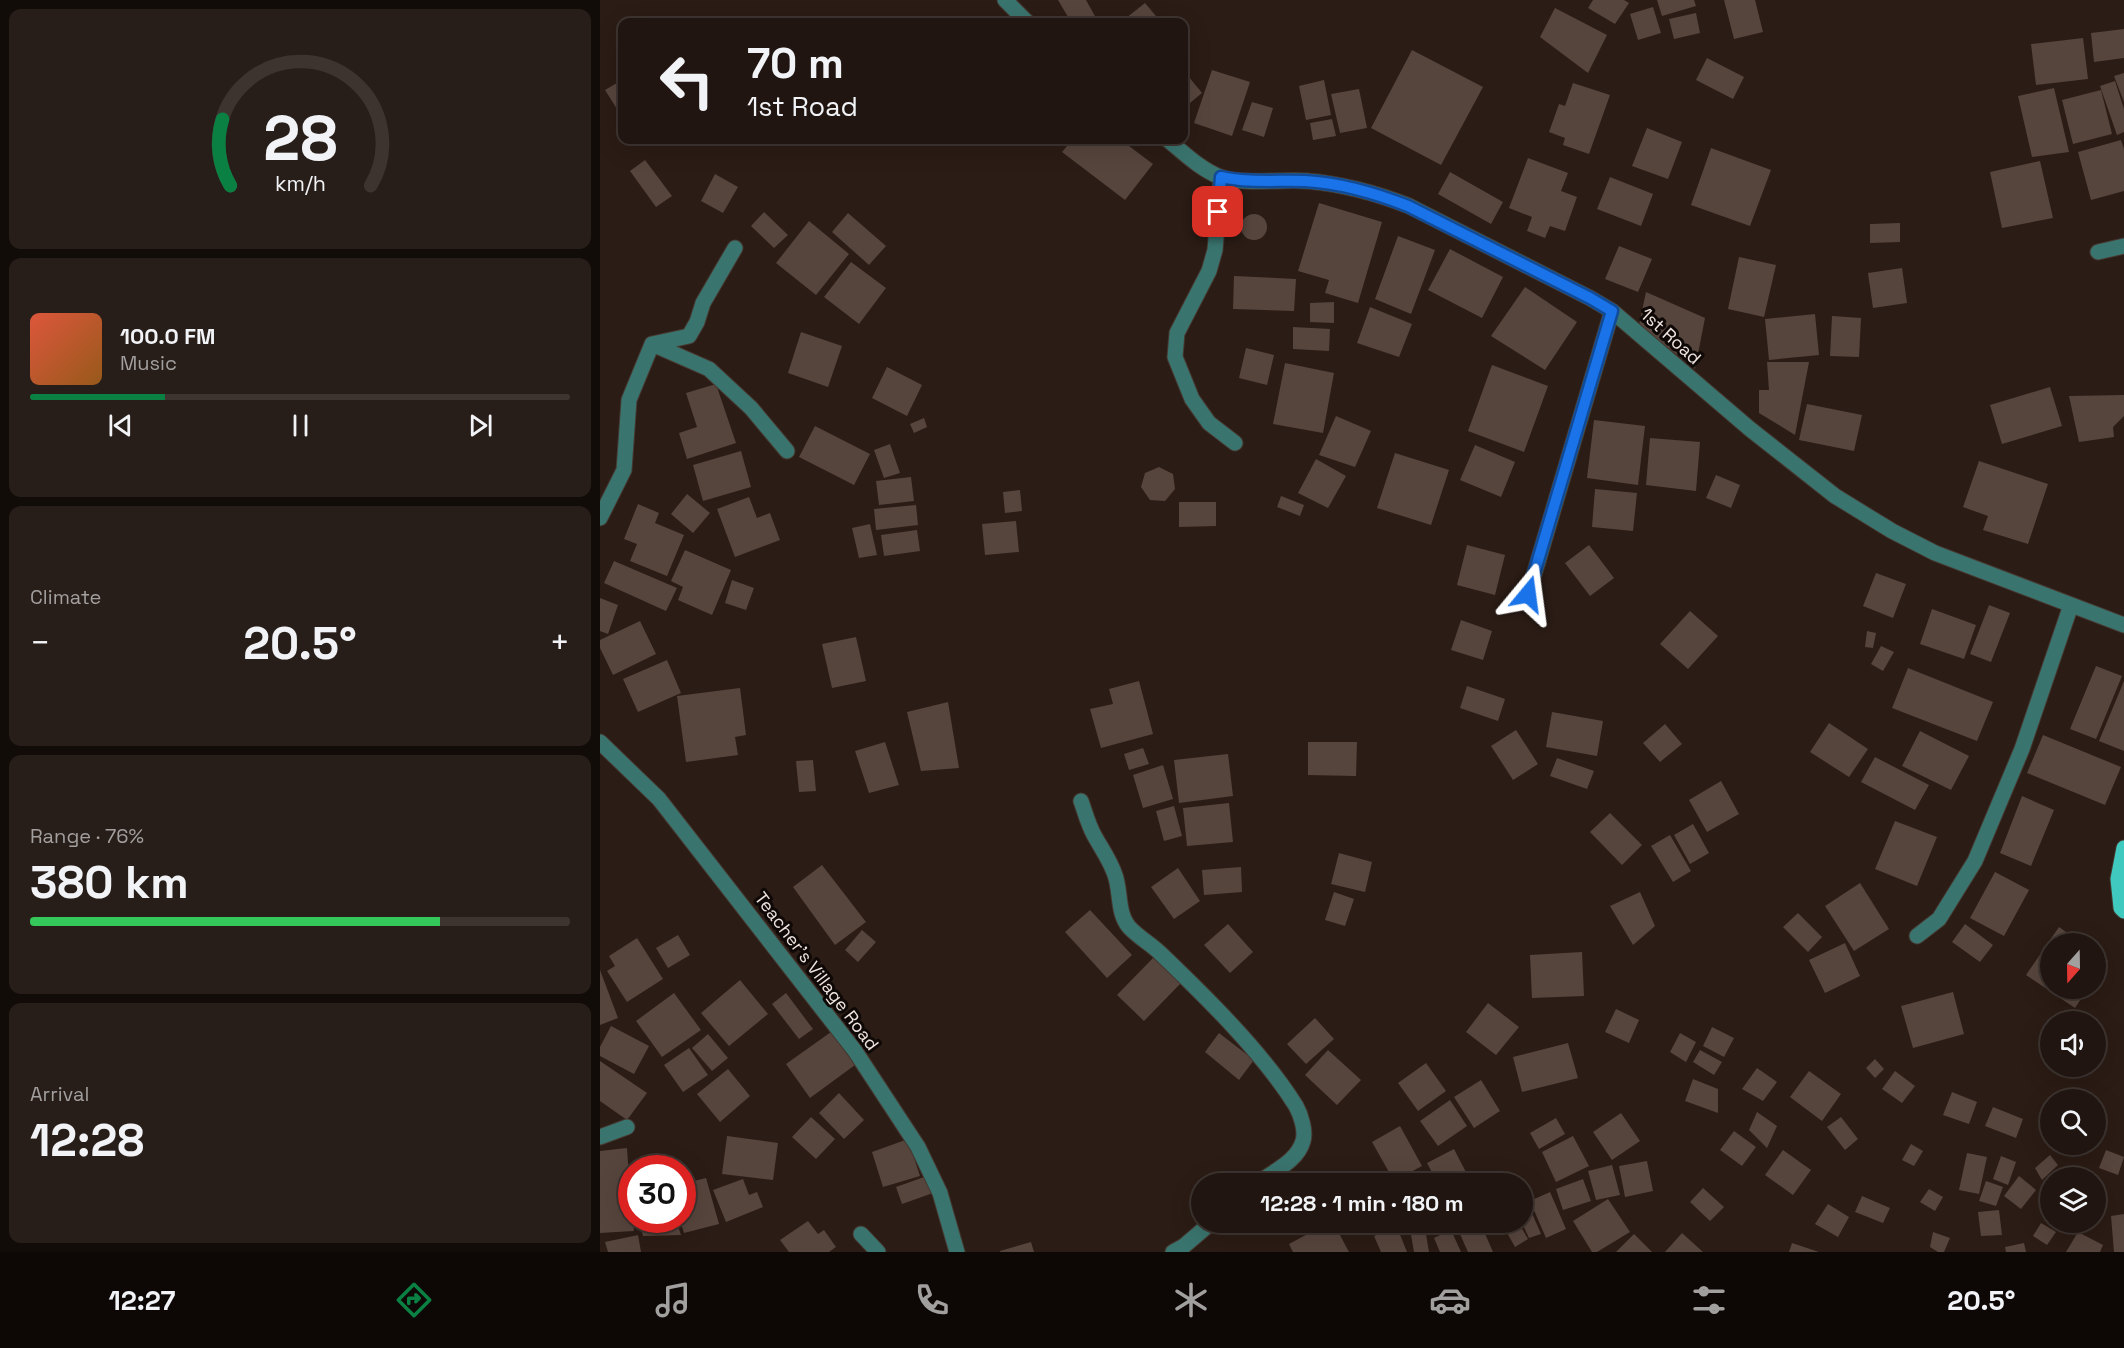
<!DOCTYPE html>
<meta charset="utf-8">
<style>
body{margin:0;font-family:"Space Grotesk",sans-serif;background:#281e19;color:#f1f3f6;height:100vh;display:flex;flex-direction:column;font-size:22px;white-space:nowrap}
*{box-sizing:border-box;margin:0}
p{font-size:20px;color:#a29f9f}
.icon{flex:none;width:33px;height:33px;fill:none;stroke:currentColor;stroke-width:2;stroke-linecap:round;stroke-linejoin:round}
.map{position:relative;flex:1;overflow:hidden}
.details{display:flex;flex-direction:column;gap:9px;padding:9px;background:#120c09;width:600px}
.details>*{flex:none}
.banner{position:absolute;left:18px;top:18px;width:570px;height:126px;border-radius:12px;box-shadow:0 6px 24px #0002,0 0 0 2px #3d3430;background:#201510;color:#f1f3f6;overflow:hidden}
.needle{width:39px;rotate:200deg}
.tools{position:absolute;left:1440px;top:933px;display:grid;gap:12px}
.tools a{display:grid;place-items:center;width:66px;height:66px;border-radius:50%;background:#201510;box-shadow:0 6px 24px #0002,0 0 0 2px #3d3430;font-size:30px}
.speed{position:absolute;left:18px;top:1155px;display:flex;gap:12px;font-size:30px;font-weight:700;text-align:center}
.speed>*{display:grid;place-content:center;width:78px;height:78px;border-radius:50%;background:#201510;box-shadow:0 6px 24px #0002,0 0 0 2px #3d3430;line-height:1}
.speed .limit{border:9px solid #d22;background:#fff;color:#111}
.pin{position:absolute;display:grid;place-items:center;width:51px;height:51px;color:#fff;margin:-26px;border-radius:12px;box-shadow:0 3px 9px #0006}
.me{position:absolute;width:66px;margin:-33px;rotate:16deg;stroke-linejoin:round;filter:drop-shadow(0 0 4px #0008)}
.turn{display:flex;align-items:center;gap:21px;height:126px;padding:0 30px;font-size:27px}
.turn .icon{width:78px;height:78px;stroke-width:2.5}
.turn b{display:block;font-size:42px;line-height:51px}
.big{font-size:45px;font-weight:600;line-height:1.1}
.details .card{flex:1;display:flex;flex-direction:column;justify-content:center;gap:9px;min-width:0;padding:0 21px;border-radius:12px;background:#281e19}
.details .dial{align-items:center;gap:0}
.dial svg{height:156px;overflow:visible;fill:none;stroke:#3d3430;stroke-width:7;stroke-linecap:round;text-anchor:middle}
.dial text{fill:#f1f3f6;stroke:none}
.song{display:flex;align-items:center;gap:18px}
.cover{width:72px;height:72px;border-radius:9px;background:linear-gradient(135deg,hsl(10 70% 55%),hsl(30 70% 35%))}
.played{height:6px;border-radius:3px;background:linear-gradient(90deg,#0b8043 25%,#3d3430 25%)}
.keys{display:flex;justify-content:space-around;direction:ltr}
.heat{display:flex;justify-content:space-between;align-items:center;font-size:33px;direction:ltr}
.charge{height:9px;border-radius:4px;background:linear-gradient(90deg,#34c759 76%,#3d3430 0)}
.trip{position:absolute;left:591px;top:1173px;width:342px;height:60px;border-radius:30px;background:#201510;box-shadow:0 6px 24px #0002,0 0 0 2px #3d3430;font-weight:600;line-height:60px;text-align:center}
.tab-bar{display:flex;height:96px;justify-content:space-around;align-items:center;background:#0d0806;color:#a29f9f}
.tab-bar .icon{width:42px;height:42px}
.tab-bar .selected{color:#0b8043}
.tab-bar b{font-size:27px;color:#f1f3f6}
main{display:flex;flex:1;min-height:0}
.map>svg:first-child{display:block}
.building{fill:#56453d}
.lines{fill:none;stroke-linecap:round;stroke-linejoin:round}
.minor-casing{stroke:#463831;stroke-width:17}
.major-casing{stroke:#463831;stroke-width:17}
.minor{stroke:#3a746e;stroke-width:15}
.major{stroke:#40cabf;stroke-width:15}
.route-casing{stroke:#114b97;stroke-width:15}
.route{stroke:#1a73e8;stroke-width:10}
.labels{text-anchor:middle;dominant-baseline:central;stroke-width:6;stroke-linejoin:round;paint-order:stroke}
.street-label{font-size:18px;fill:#efe4df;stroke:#0e0806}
</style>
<main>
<section class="details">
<div class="card dial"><svg viewBox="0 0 100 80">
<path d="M14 69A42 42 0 1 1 86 69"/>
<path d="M14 69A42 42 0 0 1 10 35" stroke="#0b8043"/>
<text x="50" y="56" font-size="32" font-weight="700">28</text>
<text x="50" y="72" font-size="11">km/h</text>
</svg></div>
<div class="card">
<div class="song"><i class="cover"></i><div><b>100.0 FM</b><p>Music</p></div></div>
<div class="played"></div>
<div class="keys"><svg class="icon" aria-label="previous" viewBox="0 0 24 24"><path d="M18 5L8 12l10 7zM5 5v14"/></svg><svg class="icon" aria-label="pause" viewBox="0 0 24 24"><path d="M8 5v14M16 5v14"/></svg><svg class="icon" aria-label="next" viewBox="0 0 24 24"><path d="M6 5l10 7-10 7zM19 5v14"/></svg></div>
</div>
<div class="card"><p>Climate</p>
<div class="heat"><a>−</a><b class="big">20.5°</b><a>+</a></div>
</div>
<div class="card"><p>Range · 76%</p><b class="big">380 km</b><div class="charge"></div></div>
<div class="card"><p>Arrival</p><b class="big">12:28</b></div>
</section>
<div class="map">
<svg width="1524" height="1252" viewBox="0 0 1524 1252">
<rect width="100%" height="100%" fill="#2b1c15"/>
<path class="building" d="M458,0H486L496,18L488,22H471Z
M993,0H1024L1029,3L1015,24L988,8Z
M1057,0H1094L1096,6L1062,16Z
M1124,0H1155L1163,32L1134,39Z
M545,3L561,22H521Z
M1053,7L1061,33L1038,40L1030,14Z
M955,8L1007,35L988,73L940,37Z
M1096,13L1100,33L1074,39L1069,19Z
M1524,29V58L1494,62L1491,33Z
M1483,38L1488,79L1436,85L1431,44Z
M812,50L883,87L841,165L771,128Z
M1107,58L1144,77L1133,99L1096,80Z
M612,70L650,82L632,136L594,123Z
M584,71L602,93L584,108Z
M1524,73V102L1514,76Z
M22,80V105L17,109L5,90Z
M724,80L731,115L706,120L699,86Z
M1515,81L1524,109V132L1517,135L1500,86Z
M973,83L1010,95L989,154L963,145L965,138L949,132L959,104L965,106Z
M1454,88L1469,152L1432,157L1418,96Z
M759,89L767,128L740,133L731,94Z
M1501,90L1512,134L1473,144L1462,100Z
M652,102L673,108L664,137L642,130Z
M732,119L736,136L713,140L710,123Z
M1047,128L1082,142L1068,179L1032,166Z
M472,140H521L553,164L525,200L462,152Z
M1521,140L1524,149V191L1491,200L1478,152Z
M1111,148L1171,170L1150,226L1091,205Z
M928,158L968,173L961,191L977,197L965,231L950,226L945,238L927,231L932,217L909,208Z
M45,160L72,196L56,207L30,171Z
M1440,161L1453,218L1402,228L1390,172Z
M850,172L903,202L891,224L838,194Z
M115,174L138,187L123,213L101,201Z
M1010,177L1053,194L1041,226L997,209Z
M719,203L782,222L758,303L725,293L729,280L698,271Z
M164,212L188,235L174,248L151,226Z
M248,213L286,246L269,265L232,232Z
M641 227a13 13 0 1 1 26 0a13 13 0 1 1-26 0Z
M209,221L249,254L216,295L176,263Z
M1300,223V242L1270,243V224Z
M798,236L835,250L811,314L775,299Z
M1019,246L1052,259L1038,292L1005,279Z
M850,249L903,277L882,318L828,290Z
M1139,257L1176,265L1164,317L1128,309Z
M251,262L286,288L259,324L224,297Z
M1302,268L1307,303L1273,308L1268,273Z
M634,276L696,279L694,311L633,309Z
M925,287L977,322L945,370L891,336Z
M1046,292L1105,318L1095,369L1039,325Z
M734,302V323L710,322V303Z
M770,307L812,324L799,357L757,343Z
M1215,314L1219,355L1169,360L1165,319Z
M1232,316L1261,318L1259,357L1230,356Z
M693,327L730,329L729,351L693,349Z
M201,332L242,346L228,387L188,373Z
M646,348L674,355L667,385L639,378Z
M1167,362H1209L1195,435L1159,413V390H1169Z
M685,363L734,373L723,433L673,424Z
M892,365L948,386L924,452L868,431Z
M287,367L322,385L307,416L272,398Z
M116,384L136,443L87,459L79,433L97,427L86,393Z
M1450,387L1462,426L1402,444L1390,405Z
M1524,395V416L1513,427L1514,437L1479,442L1469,396Z
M1207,404L1262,415L1254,451L1199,440Z
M736,416L771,431L755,467L719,455Z
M324,418L327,427L314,433L310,424Z
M994,420L1045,426L1038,485L987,478Z
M215,426L270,454L254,485L199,457Z
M1050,438L1100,442L1096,491L1046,485Z
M290,444L300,473L284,478L274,450Z
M875,445L915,462L901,497L860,480Z
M141,451L151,487L103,501L93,465Z
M795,453L849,470L831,525L777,508Z
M716,459L746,476L728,508L698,493Z
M1379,461L1448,484L1428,544L1383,530L1388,516L1363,507Z
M559,467L573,474L575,489L565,501L550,500L541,487L545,473Z
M1116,475L1140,485L1131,508L1106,498Z
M311,477L314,501L279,505L276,481Z
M995,489L1037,493L1033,531L992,527Z
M420,490L422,511L405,513L403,492Z
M87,494L110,513L93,533L71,514Z
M681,496L704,505L700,516L677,507Z
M149,497L157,518L170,513L180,540L135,557L117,509Z
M579,502H616V526L579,527Z
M38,504L59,513L55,523L84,535L67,576L30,561L37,544L24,539Z
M316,505L318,525L276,530L274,509Z
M416,521L419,552L385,555L382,524Z
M270,524L277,555L259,558L252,528Z
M317,530L320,551L284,556L281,535Z
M867,545L905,555L895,595L857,585Z
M989,545L1014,578L990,596L965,563Z
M85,550L131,570L112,615L78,600L83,587L71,581Z
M14,561L77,588L66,611L4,583Z
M1276,573L1306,584L1293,618L1263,606Z
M132,580L154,588L146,610L125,603Z
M0,598L18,605L8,634L0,631Z
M1389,605L1410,613L1391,662L1370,654Z
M1332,609L1376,625L1364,659L1320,644Z
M1090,611L1118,636L1088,669L1060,644Z
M861,620L892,631L883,660L851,650Z
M40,621L56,654L13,675L0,648V640Z
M1267,631L1276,633L1273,648L1265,647Z
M256,637L266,681L232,688L222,644Z
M1281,646L1294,652L1283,671L1271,664Z
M67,660L81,693L38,712L23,679Z
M1496,666L1522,676L1496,739L1470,729Z
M1308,668L1393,702L1377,741L1292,708Z
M539,681L553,734L501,748L490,709L513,704L509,689Z
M1524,681V751L1499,741Z
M867,686L905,699L898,721L860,708Z
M140,688L146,735L135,737L138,755L86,762L77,696Z
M348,702L359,768L321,771L307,712Z
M952,712L1003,721L997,756L946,747Z
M1229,723L1268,749L1249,777L1210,752Z
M1065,724L1082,744L1060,762L1043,743Z
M916,730L938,764L913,780L891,746Z
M1320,731L1369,756L1351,790L1302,766Z
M1443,735L1521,767L1505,805L1427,773Z
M285,742L299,785L269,793L255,751Z
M708,742H757L756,776L708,775Z
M543,748L549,764L529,770L524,754Z
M628,754L633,796L579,803L574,760Z
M1275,757L1329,785L1315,810L1261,782Z
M957,758L994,771L987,789L950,776Z
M213,760L216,791L199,792L196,761Z
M563,765L573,799L543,808L533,775Z
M1121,781L1139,814L1107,832L1089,800Z
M1422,796L1454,810L1431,866L1400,853Z
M629,803L633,842L587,846L583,808Z
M574,806L582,836L564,841L556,811Z
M1010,813L1042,845L1022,865L990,832Z
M1295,821L1337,837L1317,886L1275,869Z
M1093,824L1109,853L1090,864L1074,835Z
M1070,835L1091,871L1073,882L1051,846Z
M739,853L772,862L765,892L731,884Z
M222,865L266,922L235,945L193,887Z
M641,867L642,892L604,895L602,870Z
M578,868L600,901L574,919L551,887Z
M1395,872L1429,890L1404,936L1370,918Z
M1260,883L1289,929L1254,951L1225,906Z
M734,892L754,899L745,926L725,920Z
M1040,892L1055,926L1033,945L1010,906Z
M490,910L532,955L507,978L465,932Z
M1198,913L1222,937L1208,952L1183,927Z
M628,924L653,952L630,973L604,945Z
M1365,924L1393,945L1380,962L1352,942Z
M1459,927L1483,944H1450V988H1488L1475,1008L1426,975Z
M262,930L276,942L258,962L245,950Z
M78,935L90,955L68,968L56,948Z
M37,938L63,979L27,1002L7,971L15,966L9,956Z
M1245,943L1260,976L1225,993L1209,960Z
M982,952L984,996L932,998L930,955Z
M1496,952L1508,961L1496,978Z
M553,958L581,983L544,1021L517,995Z
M0,970L18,1018L0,1025Z
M140,980L168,1014L129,1046L101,1013Z
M1353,992L1364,1034L1313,1048L1301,1006Z
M74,993L101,1030L62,1057L36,1021Z
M186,993L213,1029L199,1039L172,1004Z
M888,1003L919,1027L896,1055L866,1032Z
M1016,1009L1039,1020L1029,1043L1005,1032Z
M715,1018L734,1039L706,1064L687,1044Z
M11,1026L49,1046L34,1074L0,1056V1047Z
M1112,1027L1134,1038L1124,1057L1103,1046Z
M231,1032L255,1065L210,1098L186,1064Z
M619,1033L654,1060L639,1080L605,1052Z
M1080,1033L1096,1042L1086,1062L1070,1052Z
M108,1034L128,1058L112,1071L92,1048Z
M968,1043L978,1078L922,1092L913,1057Z
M89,1048L108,1075L83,1092L64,1065Z
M728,1050L761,1080L737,1105L705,1075Z
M1100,1050L1122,1062L1114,1075L1093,1062Z
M1275,1059L1284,1069L1275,1078L1266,1068Z
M0,1061L47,1093L27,1120L0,1101Z
M826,1063L846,1091L818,1111L798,1083Z
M1157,1068L1177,1082L1163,1101L1142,1089Z
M128,1069L150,1096L120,1122L97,1094Z
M1209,1071L1241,1094L1222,1121L1190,1097Z
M1295,1071L1315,1086L1302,1103L1282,1089Z
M1093,1079L1118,1089V1113L1085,1101Z
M881,1080L900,1111L874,1128L854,1097Z
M1352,1092L1377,1102L1369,1124L1343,1115Z
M239,1093L264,1120L244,1139L219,1113Z
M850,1100L867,1126L838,1146L820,1121Z
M1393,1107L1423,1119L1416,1138L1385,1126Z
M1157,1112L1177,1126L1167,1148L1149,1130Z
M1021,1113L1040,1141L1012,1160L993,1132Z
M211,1117L235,1139L216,1159L192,1137Z
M1241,1117L1258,1139L1245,1150L1227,1127Z
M956,1118L965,1134L939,1149L930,1133Z
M800,1126L822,1166L794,1181L772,1142Z
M1134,1131L1156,1147L1142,1166L1120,1150Z
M127,1136L178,1143L173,1180L122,1174Z
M973,1136L989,1166L956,1182L942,1152Z
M308,1139L320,1176L283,1187L272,1152Z
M1311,1144L1323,1151L1314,1166L1302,1160Z
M27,1148L32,1220H33L34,1231L0,1233V1151Z
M854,1149L869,1178L857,1184H838L827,1163Z
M1183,1150L1211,1170L1193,1195L1165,1175Z
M1506,1150L1524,1157L1518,1175L1499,1168Z
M1367,1153L1387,1157L1379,1194L1359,1190Z
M1450,1155L1458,1165L1442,1180L1435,1168Z
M1401,1156L1416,1162L1408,1185L1393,1179Z
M1047,1161L1053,1191L1025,1197L1019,1166Z
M1012,1165L1020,1195L996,1200L988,1171Z
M327,1176L333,1193L302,1204L296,1187Z
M1419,1176L1436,1190L1421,1209L1404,1196Z
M106,1178L119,1224L84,1233L80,1220H82V1184Z
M143,1179L149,1195L157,1192L163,1207L126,1222L113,1190Z
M983,1179L991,1201L963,1210L956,1189Z
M1386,1181L1403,1187L1396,1206L1379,1201Z
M1103,1188L1124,1207L1110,1221L1090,1202Z
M1329,1189L1343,1197L1335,1211L1320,1202Z
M950,1192L966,1229L946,1238L930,1201Z
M1262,1196L1290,1208L1283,1223L1255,1212Z
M1008,1199L1030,1232L997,1252H992L973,1221Z
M1228,1204L1249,1217L1238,1237L1215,1224Z
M1399,1210L1402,1235L1381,1236L1378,1212Z
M931,1211L941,1234L929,1238L922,1223V1215Z
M1524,1214V1252H1514L1511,1216Z
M39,1220H76L81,1235L43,1236Z
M208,1221L218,1234L224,1230L236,1247L229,1252H189L180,1240Z
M730,1222H733L749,1252H693L689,1244Z
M824,1222L829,1252H814L809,1223Z
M861,1222H880L893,1252H868L856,1225Z
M901,1222H918L928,1239L915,1247Z
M1441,1223L1456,1232L1447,1245L1433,1236Z
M797,1227L807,1252H781L774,1236Z
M851,1230L861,1252H840L834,1238Z
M1333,1232L1350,1238L1344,1252H1338L1330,1247Z
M1478,1232L1503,1245L1500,1252H1466Z
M1082,1233L1103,1252H1065Z
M1034,1234L1052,1252H1016Z
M38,1235L41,1252H8L5,1242Z
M431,1242L434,1252H400V1251Z
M1192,1243L1219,1252H1189Z
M1424,1243L1426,1252H1406L1405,1247Z"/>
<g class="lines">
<defs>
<path id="minor" d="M405,0L427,22
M568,140C584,153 600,169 620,177C645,185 680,179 707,181C742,184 776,193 809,206L990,298L1012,311L1150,429L1235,496L1292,531L1335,553L1524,625
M621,177L615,250L609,271L577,333L575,357L592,399L609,423L635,443
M1498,252L1524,246
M52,344L109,369L151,408L187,451
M0,518L24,470L29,400L52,344L89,336L97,322L103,303L135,248
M928,595L1012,311
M0,742L59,799L255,1051L318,1147L340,1193L357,1252
M481,801C485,812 488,824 494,835C501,848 510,860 515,875C521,891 517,913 529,927C538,937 551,944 560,953C606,997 663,1053 696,1106C701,1115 706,1131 703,1141C697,1162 673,1171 657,1184
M1317,936L1339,919L1375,861L1422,749L1471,605
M0,1137L27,1127
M261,1234L278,1252
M573,1252L584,1246L612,1222"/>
<path id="major" d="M1524,848L1518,879L1521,908L1524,911"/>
</defs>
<use href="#minor" class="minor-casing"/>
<use href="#major" class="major-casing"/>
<use href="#minor" class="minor"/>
<use href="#major" class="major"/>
</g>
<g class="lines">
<defs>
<path id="route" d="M618,212L621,177C648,183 677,180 705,181C741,183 775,193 808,206L990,298L1012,311L928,594"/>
</defs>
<use href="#route" class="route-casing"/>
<use href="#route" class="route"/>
</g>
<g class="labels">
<g class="street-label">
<text transform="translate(1071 336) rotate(42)">1st Road</text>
<text transform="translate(217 971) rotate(53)">Teacher's Village Road</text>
</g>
</g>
</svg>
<div class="tools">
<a><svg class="needle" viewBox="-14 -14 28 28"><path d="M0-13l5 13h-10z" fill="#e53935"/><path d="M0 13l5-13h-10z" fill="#a29f9f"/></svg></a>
<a><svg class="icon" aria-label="sound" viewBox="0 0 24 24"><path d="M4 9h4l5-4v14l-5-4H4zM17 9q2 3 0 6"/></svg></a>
<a><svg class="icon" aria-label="search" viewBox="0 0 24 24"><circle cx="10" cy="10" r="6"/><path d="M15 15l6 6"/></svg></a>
<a><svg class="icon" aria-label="layers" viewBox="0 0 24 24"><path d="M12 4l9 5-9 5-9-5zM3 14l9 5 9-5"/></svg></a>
</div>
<div class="speed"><div class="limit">30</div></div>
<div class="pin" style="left:618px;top:212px;background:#d93025"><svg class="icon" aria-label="arrive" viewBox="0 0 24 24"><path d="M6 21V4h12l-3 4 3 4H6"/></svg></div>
<svg class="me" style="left:928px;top:594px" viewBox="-20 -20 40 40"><path d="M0-17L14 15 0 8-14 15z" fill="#1a73e8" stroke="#fff" stroke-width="4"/></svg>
<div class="trip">12:28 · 1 min · 180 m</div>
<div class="banner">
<div class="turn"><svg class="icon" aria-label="left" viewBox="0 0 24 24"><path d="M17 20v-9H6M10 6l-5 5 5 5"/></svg><div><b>70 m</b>1st Road</div></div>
</div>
</div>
</main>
<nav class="tab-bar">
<b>12:27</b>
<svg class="icon selected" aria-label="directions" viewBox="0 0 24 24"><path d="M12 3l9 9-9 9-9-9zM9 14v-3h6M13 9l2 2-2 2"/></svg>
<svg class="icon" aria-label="music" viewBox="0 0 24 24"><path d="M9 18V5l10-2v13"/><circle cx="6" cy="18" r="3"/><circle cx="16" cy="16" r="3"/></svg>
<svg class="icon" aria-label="phone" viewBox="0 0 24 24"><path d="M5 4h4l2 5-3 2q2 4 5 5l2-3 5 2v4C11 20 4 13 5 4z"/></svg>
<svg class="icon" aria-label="climate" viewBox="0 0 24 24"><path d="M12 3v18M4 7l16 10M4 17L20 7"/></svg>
<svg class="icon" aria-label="car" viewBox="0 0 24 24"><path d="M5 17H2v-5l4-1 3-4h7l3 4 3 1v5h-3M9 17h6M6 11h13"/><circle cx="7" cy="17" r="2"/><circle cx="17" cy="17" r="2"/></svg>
<svg class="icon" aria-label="filters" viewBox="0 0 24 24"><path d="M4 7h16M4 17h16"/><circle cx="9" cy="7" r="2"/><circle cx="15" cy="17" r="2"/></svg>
<b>20.5°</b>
</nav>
